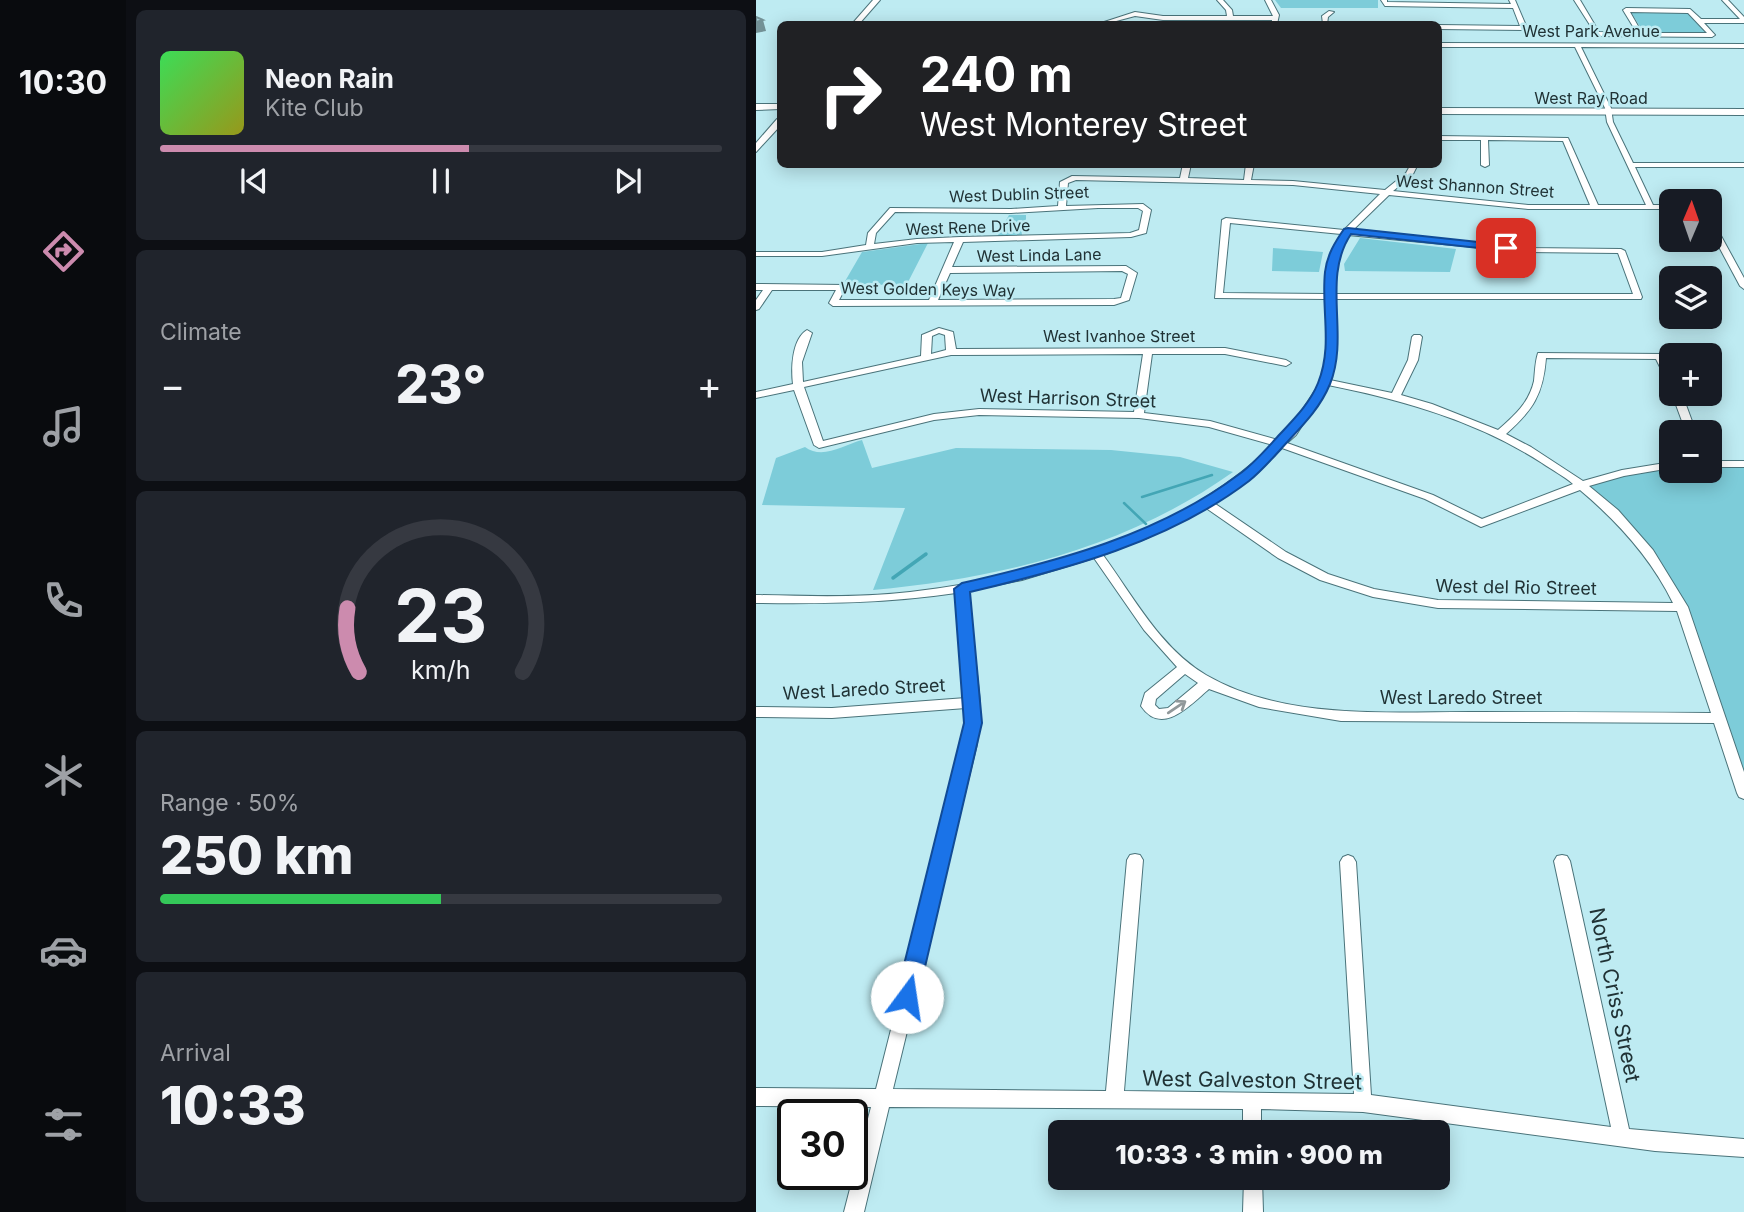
<!DOCTYPE html>
<meta charset="utf-8">
<style>
body{margin:0;font-family:Inter,sans-serif;background:#20242c;color:#f1f3f6;height:100vh;display:flex;flex-direction:column;font-size:26px;white-space:nowrap}
*{box-sizing:border-box;margin:0}
p{font-size:23px;color:#9ea1a6}
.icon{flex:none;width:38px;height:38px;fill:none;stroke:currentColor;stroke-width:2;stroke-linecap:round;stroke-linejoin:round}
.map{position:relative;flex:1;overflow:hidden}
.sheet{display:flex;flex-direction:column;gap:10px;padding:10px;background:#0d0f14;width:630px}
.sheet>*{flex:none}
.guide{position:absolute;left:21px;top:21px;width:665px;height:147px;border-radius:10px;box-shadow:0 4px 18px #0003;background:#202124;color:#fff;overflow:hidden}
.needle{width:46px;rotate:2deg}
.controls{position:absolute;left:903px;top:189px;display:grid;gap:14px}
.controls a{display:grid;place-items:center;width:63px;height:63px;border-radius:10px;background:#171b24;box-shadow:0 4px 18px #0003;font-size:35px}
.speed{position:absolute;left:21px;top:1099px;display:flex;gap:14px;font-size:35px;font-weight:700;text-align:center}
.speed>*{display:grid;place-content:center;width:91px;height:91px;border-radius:50%;background:#171b24;box-shadow:0 4px 18px #0003;line-height:1}
.speed .limit{border:4px solid #111;border-radius:10px;background:#fff;color:#111}
.pin{position:absolute;display:grid;place-items:center;width:60px;height:60px;color:#fff;margin:-30px;border-radius:14px;box-shadow:0 4px 10px #0006}
.me{position:absolute;width:77px;margin:-38px;rotate:14deg;stroke-linejoin:round;filter:drop-shadow(0 0 5px #0008)}
.turn{display:flex;align-items:center;gap:24px;height:147px;padding:0 28px;font-size:32px}
.turn .icon{width:91px;height:91px;stroke-width:2.5}
.turn b{display:block;font-size:49px;line-height:60px}
.big{font-size:52px;font-weight:800;line-height:1.1}
.sheet .tile{flex:1;display:flex;flex-direction:column;justify-content:center;gap:10px;min-width:0;padding:0 24px;border-radius:10px;background:#20242c}
.sheet .dial{align-items:center;gap:0}
.dial svg{height:182px;overflow:visible;fill:none;stroke:#363941;stroke-width:7;stroke-linecap:round;text-anchor:middle}
.dial text{fill:#f1f3f6;stroke:none}
.song{display:flex;align-items:center;gap:21px}
.cover{width:84px;height:84px;border-radius:10px;background:linear-gradient(135deg,hsl(130 70% 55%),hsl(60 70% 35%))}
.played{height:7px;border-radius:4px;background:linear-gradient(90deg,#cc8bae 55%,#363941 55%)}
.keys{display:flex;justify-content:space-around;direction:ltr}
.heat{display:flex;justify-content:space-between;align-items:center;font-size:38px;direction:ltr}
.charge{height:10px;border-radius:5px;background:linear-gradient(90deg,#34c759 50%,#363941 0)}
.trip{position:absolute;left:292px;top:1120px;width:402px;height:70px;border-radius:10px;background:#171b24;box-shadow:0 4px 18px #0003;font-weight:800;line-height:70px;text-align:center}
main{display:flex;flex:1;min-height:0}
.tab-bar{display:flex;flex-direction:column;width:126px;justify-content:space-around;align-items:center;background:#090b0e;color:#9ea1a6}
.tab-bar .icon{width:49px;height:49px}
.tab-bar .current{color:#cc8bae}
.tab-bar b{font-size:32px;color:#f1f3f6}
.map>svg:first-child{display:block}
.green{fill:#7dccd9}
.lines{fill:none;stroke-linecap:round;stroke-linejoin:round}
.stream-far1{stroke:#43a6b5;stroke-width:2.5}
.stream{stroke:#43a6b5;stroke-width:3.5}
.minor-casing{stroke:#4a737a;stroke-width:2}
.major-casing{stroke:#4a737a;stroke-width:2}
.minor{fill:#fff;fill-rule:evenodd}
.major{fill:#fff;fill-rule:evenodd}
.shaded-wall{fill:#739196}
.building{fill:#a4cfd7;stroke:#739196;stroke-width:2}
.oneway{stroke:#90989a}
.route{fill:#1a73e8;stroke:#114b97;stroke-width:2}
.labels{text-anchor:middle;dominant-baseline:central;stroke-width:5;stroke-linejoin:round;paint-order:stroke}
.far-street-label{font-size:16px;fill:#203235;stroke:#beebf2}
.street-label{font-size:18px;fill:#203235;stroke:#beebf2}
.near-street-label{font-size:21px;fill:#203235;stroke:#beebf2}
</style>
<main>
<nav class="tab-bar">
<b>10:30</b>
<svg class="icon current" aria-label="directions" viewBox="0 0 24 24"><path d="M12 3l9 9-9 9-9-9zM9 14v-3h6M13 9l2 2-2 2"/></svg>
<svg class="icon" aria-label="music" viewBox="0 0 24 24"><path d="M9 18V5l10-2v13"/><circle cx="6" cy="18" r="3"/><circle cx="16" cy="16" r="3"/></svg>
<svg class="icon" aria-label="phone" viewBox="0 0 24 24"><path d="M5 4h4l2 5-3 2q2 4 5 5l2-3 5 2v4C11 20 4 13 5 4z"/></svg>
<svg class="icon" aria-label="climate" viewBox="0 0 24 24"><path d="M12 3v18M4 7l16 10M4 17L20 7"/></svg>
<svg class="icon" aria-label="car" viewBox="0 0 24 24"><path d="M5 17H2v-5l4-1 3-4h7l3 4 3 1v5h-3M9 17h6M6 11h13"/><circle cx="7" cy="17" r="2"/><circle cx="17" cy="17" r="2"/></svg>
<svg class="icon" aria-label="filters" viewBox="0 0 24 24"><path d="M4 7h16M4 17h16"/><circle cx="9" cy="7" r="2"/><circle cx="15" cy="17" r="2"/></svg>
</nav>
<section class="sheet">
<div class="tile">
<div class="song"><i class="cover"></i><div><b>Neon Rain</b><p>Kite Club</p></div></div>
<div class="played"></div>
<div class="keys"><svg class="icon" aria-label="previous" viewBox="0 0 24 24"><path d="M18 5L8 12l10 7zM5 5v14"/></svg><svg class="icon" aria-label="pause" viewBox="0 0 24 24"><path d="M8 5v14M16 5v14"/></svg><svg class="icon" aria-label="next" viewBox="0 0 24 24"><path d="M6 5l10 7-10 7zM19 5v14"/></svg></div>
</div>
<div class="tile"><p>Climate</p>
<div class="heat"><a>−</a><b class="big">23°</b><a>+</a></div>
</div>
<div class="tile dial"><svg viewBox="0 0 100 80">
<path d="M14 69A42 42 0 1 1 86 69"/>
<path d="M14 69A42 42 0 0 1 9 41" stroke="#cc8bae"/>
<text x="50" y="56" font-size="32" font-weight="700">23</text>
<text x="50" y="72" font-size="11">km/h</text>
</svg></div>
<div class="tile"><p>Range · 50%</p><b class="big">250 km</b><div class="charge"></div></div>
<div class="tile"><p>Arrival</p><b class="big">10:33</b></div>
</section>
<div class="map">
<svg width="988" height="1212" viewBox="0 0 988 1212">
<rect width="100%" height="100%" fill="#beebf2"/>
<path class="green" d="M519,0H622V8H525Z
M875,12H932L951,34L888,33Z
M253,215H270V224L265,225L266,236L241,237Z
M604,238L700,249L694,272L589,271L588,264Z
M172,243L150,286L88,283L106,252Z
M517,248L567,252L563,272L516,271Z
M106,440L116,468L200,448L355,450L424,457L477,472C370,548 245,578 117,590L149,508L6,505L20,458L49,447C67,460 87,445 106,440Z
M954,464H988V781L932,623L892,552L826,485L884,468L915,465V471H954Z"/>
<g class="lines">
<path class="stream-far1" d="M386,497L456,475
M368,503L390,524"/>
<path class="stream" d="M137,578L170,554"/>
<defs>
<path id="minor" d="M461,0H467L476,10L477,16H517L509,0H515L523,15L521,24H516V20H407L379,16L349,24H342L379,12L407,16H471L470,10Z
M625,0H631V2L755,4L753,0H759L771,28L768,30L682,29V25L764,26L757,8L629,6Z
M818,0H824L843,32L881,33L867,10L870,8L934,9L945,19H984L966,0H972L988,17V23H948L959,35L956,37L841,36ZM874,12L932,13L951,33H886Z
M573,11L578,12L572,17L571,24H567L566,16Z
M682,43L988,44V48L825,47L855,108L857,122L877,163H988V167H879L897,205H915V209H772L633,195L596,231L770,248L865,249L869,251L886,297L885,299H579L580,350L574,380L636,393L652,360L656,337L658,335H664L666,337L662,360L645,395L676,404L742,430C758,416 773,403 778,381C779,372 779,362 782,353L906,354L915,370V382L910,379L900,359L790,358C787,395 777,410 750,434L775,447L827,481L866,470L915,462V468L868,476L833,486L862,510L897,550L932,607L988,772V799L983,797L981,793L958,723L585,721L503,707L453,689C434,705 406,737 385,706L389,693L421,667L388,630L338,558L266,580L212,591L224,702L221,744L137,1089L350,1091L371,860L374,855L379,854L384,855L387,860L368,1091L598,1094L584,862L587,857L592,855L597,857L600,862L615,1095L855,1127L798,861L801,856L806,855L811,856L814,861L873,1129L988,1139V1157L899,1151L607,1112L505,1109V1132H487V1109L133,1107L108,1212H88L115,1107L0,1106V1088L120,1089L207,744L210,708L76,718L0,717V707L76,708L210,698L200,593C133,603 68,604 0,603V595C51,596 103,598 154,592C283,577 421,537 517,445L453,427L383,418L223,415L178,420L63,448L58,445L38,390L0,398V392L37,384C35,368 36,339 51,330L56,333L46,362L47,382L165,356L166,335L183,328L197,332L200,349L469,348L530,360L535,363L530,366L469,354H396L388,413L454,421L522,440L533,430L562,386L568,369L571,350L570,299L459,298L466,220L470,218L588,230L624,194L537,185L320,180L312,183L310,206L387,204L395,210L390,233L375,237L207,242L196,267L370,266L381,273L373,300L358,305L77,306L73,303L80,290H16L3,309L0,310V300L7,290H0V284L89,285L90,287L83,300H173L198,242L161,243L66,256H0V252H66L110,245L112,233L134,208L255,209L302,206L304,182L316,176L424,178L427,164H435L432,178L488,180L490,164H498L495,180L537,181L629,190L650,173L655,164H662L656,176L637,191L772,205H834L807,141L732,140L733,165L729,167L725,165V140H682V136L812,138L842,205H890L851,122L849,108L819,47H682ZM342,208H382L387,211L383,230L374,233L204,237L161,239L118,244L120,233L139,212L255,213ZM474,223L585,234C573,253 570,272 570,294L467,293ZM592,235L770,252L862,253L877,294H578C578,272 580,253 592,235ZM366,271L372,274L365,298L358,299L182,300L194,273ZM183,333L189,335L190,350L175,354L176,336ZM387,354L378,412L223,409L178,414L67,441L48,387L195,355ZM572,385C647,400 721,421 786,463C796,470 808,476 817,484L726,519L677,495L531,443L540,435ZM526,448L669,499L725,527L824,490C862,522 895,558 917,603L682,600L618,589L572,574L530,552L458,503L499,475ZM450,508L522,558L564,580L617,597L682,608L921,611L955,713C878,712 802,712 726,712C636,711 531,722 450,675C405,649 377,596 347,555L391,538ZM429,674L442,683L412,708L403,709L399,705L400,699Z
M954,221L958,223L988,278V289L984,286L954,230Z
M916,394H926L940,432H930Z
M954,461H988V467H954Z
M488,1178H506L507,1212H487Z"/>
<path id="major" d="M117,0H124L103,24H96Z
M0,104H24V109L0,110Z
M682,108L988,109V115L682,114Z
M21,119H24V126L0,152V143Z"/>
</defs>
<use href="#minor" class="minor-casing"/>
<use href="#major" class="major-casing"/>
<use href="#minor" class="minor"/>
<use href="#major" class="major"/>
</g>
<path class="shaded-wall" d="M7,20L10,31L0,33V22Z"/>
<path class="building" d="M0,17L7,20L0,22Z"/>
<defs><path id="oneway-shaft" d="M-6 0H5M1.5-3L5.5 0L1.5 3" fill="none" stroke-width="1.6" stroke-linecap="round" stroke-linejoin="round" transform="scale(1.75)"/></defs>
<use class="oneway" href="#oneway-shaft" transform="translate(421 707) rotate(-34)"/>
<path class="route" d="M592,228L750,245L755,248L750,251L595,234C565,279 594,335 574,384C565,406 550,422 534,439C521,453 508,469 493,481C413,542 311,569 214,592L226,723L162,997L158,1004L151,1007L143,1004L140,997L208,723L198,589L206,583C302,561 402,535 482,475C498,464 511,448 524,434C539,418 554,403 562,383C577,346 565,310 569,272C571,255 579,242 588,229Z"/>
<g class="labels">
<g class="far-street-label">
<text x="835" y="31">West Park Avenue</text>
<text x="835" y="98">West Ray Road</text>
<text transform="translate(719 186) rotate(4)">West Shannon Street</text>
<text transform="translate(263 194) rotate(-2)">West Dublin Street</text>
<text transform="translate(212 227) rotate(-2)">West Rene Drive</text>
<text transform="translate(283 255) rotate(-1)">West Linda Lane</text>
<text transform="translate(172 289) rotate(1)">West Golden Keys Way</text>
<text x="363" y="336">West Ivanhoe Street</text>
</g>
<g class="street-label">
<text transform="translate(312 398) rotate(2)">West Harrison Street</text>
<text transform="translate(760 587) rotate(1)">West del Rio Street</text>
<text transform="translate(108 689) rotate(-3)">West Laredo Street</text>
<text x="705" y="697">West Laredo Street</text>
</g>
<g class="near-street-label">
<text transform="translate(859 995) rotate(78)">North Criss Street</text>
<text transform="translate(496 1080) rotate(1)">West Galveston Street</text>
</g>
</g>
</svg>
<div class="controls">
<a><svg class="needle" viewBox="-14 -14 28 28"><path d="M0-13l5 13h-10z" fill="#e53935"/><path d="M0 13l5-13h-10z" fill="#9ea1a6"/></svg></a>
<a><svg class="icon" aria-label="layers" viewBox="0 0 24 24"><path d="M12 4l9 5-9 5-9-5zM3 14l9 5 9-5"/></svg></a>
<a>+</a>
<a>−</a>
</div>
<div class="speed"><div class="limit">30</div></div>
<div class="pin" style="left:750px;top:248px;background:#d93025"><svg class="icon" aria-label="arrive" viewBox="0 0 24 24"><path d="M6 21V4h12l-3 4 3 4H6"/></svg></div>
<svg class="me" style="left:151px;top:997px" viewBox="-20 -20 40 40"><circle r="19" fill="#fff"/><path d="M0-13L10 11 0 6-10 11z" fill="#1a73e8"/></svg>
<div class="trip">10:33 · 3 min · 900 m</div>
<div class="guide">
<div class="turn"><svg class="icon" aria-label="right" viewBox="0 0 24 24"><path d="M7 20v-9h11M14 6l5 5-5 5"/></svg><div><b>240 m</b>West Monterey Street</div></div>
</div>
</div>
</main>
